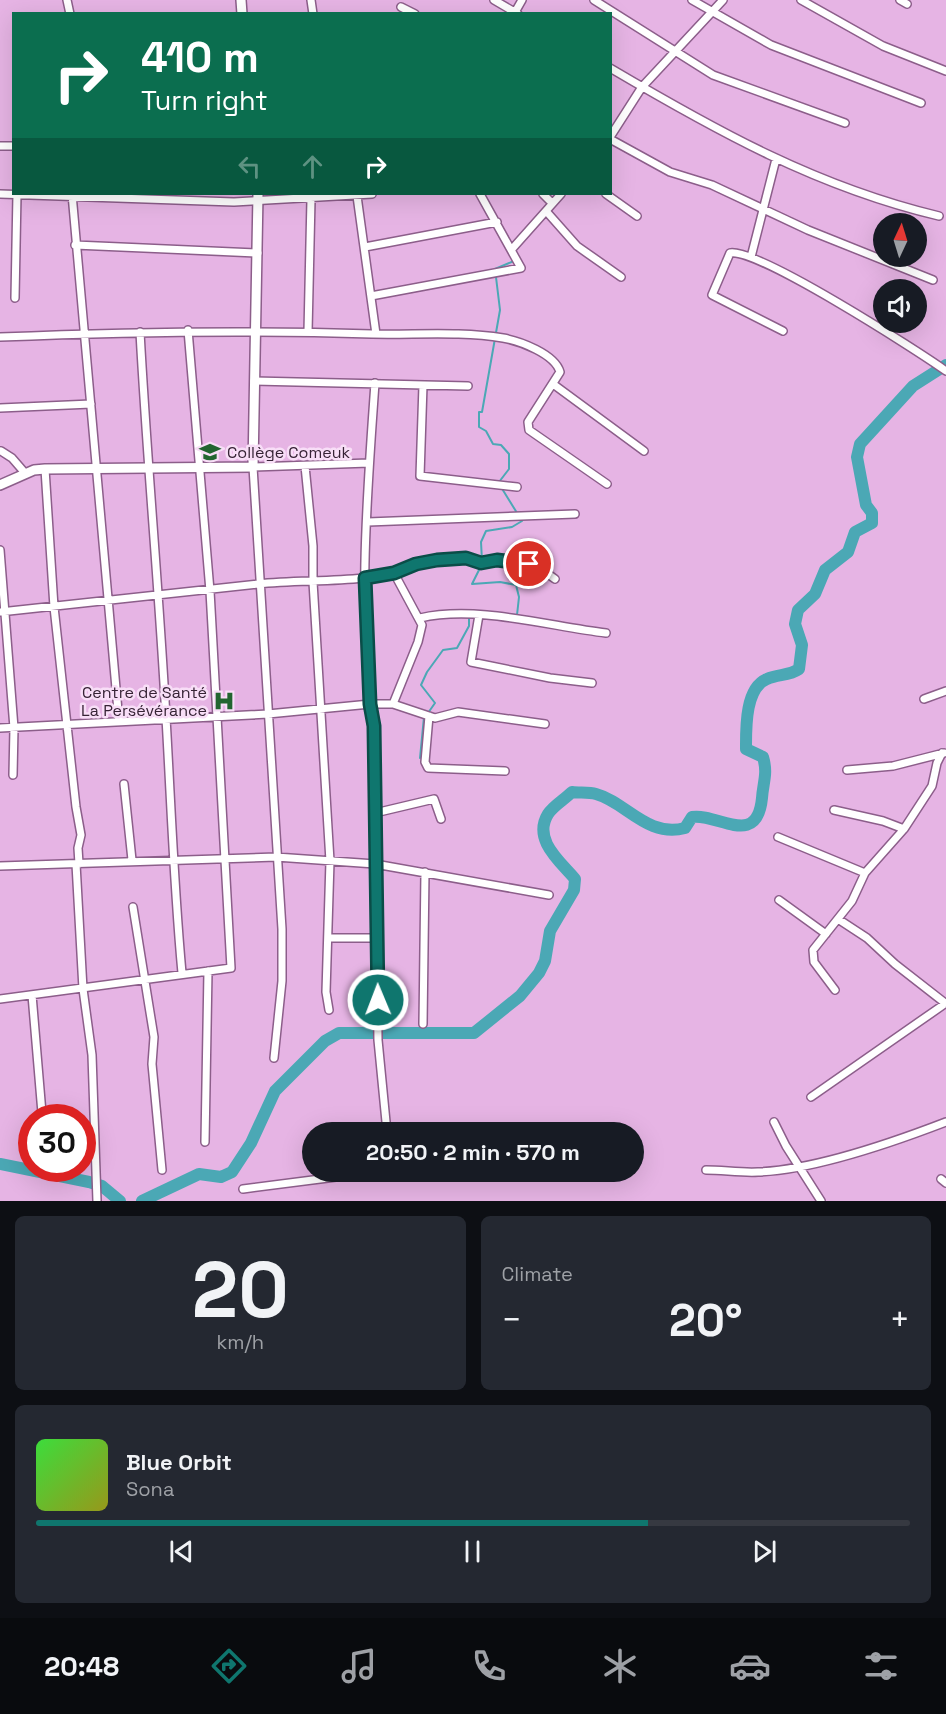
<!DOCTYPE html>
<meta charset="utf-8">
<style>
body{margin:0;font-family:"Space Grotesk",sans-serif;background:#242831;color:#f1f3f6;height:100vh;display:flex;flex-direction:column;font-size:22px;white-space:nowrap}
*{box-sizing:border-box;margin:0}
p{font-size:20px;color:#9ea1a6}
.icon{flex:none;width:33px;height:33px;fill:none;stroke:currentColor;stroke-width:2;stroke-linecap:round;stroke-linejoin:round}
.map{position:relative;height:1201px;overflow:hidden}
.details{display:flex;flex-direction:column;gap:15px;padding:15px;background:#0d0f14;flex:1}
.details>*{flex:none}
.top-card{position:absolute;left:12px;top:12px;width:600px;height:183px;border-radius:0px;box-shadow:0 6px 24px #0002;background:#0b6e4f;color:#fff;overflow:hidden}
.needle{width:39px;rotate:4deg}
.tools{position:absolute;left:873px;top:213px;display:grid;gap:12px}
.tools a{display:grid;place-items:center;width:54px;height:54px;border-radius:50%;background:#171b24;box-shadow:0 6px 24px #0002;font-size:30px}
.speed{position:absolute;left:18px;top:1104px;display:flex;gap:12px;font-size:30px;font-weight:700;text-align:center}
.speed>*{display:grid;place-content:center;width:78px;height:78px;border-radius:50%;background:#171b24;box-shadow:0 6px 24px #0002;line-height:1}
.speed .limit{border:9px solid #d22;background:#fff;color:#111}
.pin{position:absolute;display:grid;place-items:center;width:51px;height:51px;color:#fff;margin:-26px;border:3px solid #fff;border-radius:50%;box-shadow:0 2px 6px #0007}
.me{position:absolute;width:66px;margin:-33px;rotate:359deg;stroke-linejoin:round;filter:drop-shadow(0 0 4px #0008)}
.turn{display:flex;align-items:center;gap:21px;height:126px;padding:0 30px;font-size:27px}
.turn .icon{width:78px;height:78px;stroke-width:2.5}
.turn b{display:block;font-size:42px;line-height:51px}
.lanes{display:flex;align-items:center;height:57px;padding:0 30px;background:#0003;justify-content:center;gap:30px;direction:ltr}
.lanes .off{opacity:.35}
.big{font-size:45px;font-weight:700;line-height:1.1}
.details .card{flex:1;display:flex;flex-direction:column;justify-content:center;gap:9px;min-width:0;padding:0 21px;border-radius:9px;background:#242831}
.details .dial{align-items:center;gap:0}
.dial b{font-size:78px;line-height:1}
.song{display:flex;align-items:center;gap:18px}
.cover{width:72px;height:72px;border-radius:9px;background:linear-gradient(135deg,hsl(120 70% 55%),hsl(60 70% 35%))}
.played{height:6px;border-radius:3px;background:linear-gradient(90deg,#0f766e 70%,#363941 70%)}
.keys{display:flex;justify-content:space-around;direction:ltr}
.heat{display:flex;justify-content:space-between;align-items:center;font-size:33px;direction:ltr}
.details .tiles{flex:1;display:grid;gap:15px;grid-template-columns:1fr 1fr}
.card:last-child{grid-column:span 2}
.trip{position:absolute;left:302px;top:1122px;width:342px;height:60px;border-radius:30px;background:#171b24;box-shadow:0 6px 24px #0002;font-weight:700;line-height:60px;text-align:center}
.tab-bar{display:flex;height:96px;justify-content:space-around;align-items:center;background:#090b0e;color:#9ea1a6}
.tab-bar .icon{width:42px;height:42px}
.tab-bar .current{color:#0f766e}
.tab-bar b{font-size:27px;color:#f1f3f6}
.map>svg:first-child{display:block}
.lines{fill:none;stroke-linecap:round;stroke-linejoin:round}
.stream{stroke:#4ba8b5;stroke-width:2}
.river{stroke:#4ba8b5;stroke-width:12}
.minor-casing{stroke:#8c5e8a;stroke-width:10}
.secondary-casing{stroke:#8c5e8a;stroke-width:12}
.minor{stroke:#fff;stroke-width:7}
.secondary{stroke:#fff;stroke-width:9}
.route-casing{stroke:#0a4d48;stroke-width:15}
.route{stroke:#0f766e;stroke-width:10}
.labels{text-anchor:middle;dominant-baseline:central;stroke-width:5;stroke-linejoin:round;paint-order:stroke}
.poi-label{font-size:16px;fill:#362335;stroke:#f8def7;text-anchor:start}
</style>
<div class="map">
<svg width="946" height="1201" viewBox="0 0 946 1201">
<rect width="100%" height="100%" fill="#e6b4e4"/>
<g class="lines">
<path class="stream" d="M499,482L509,469V454L501,445L493,444L486,431L479,427V412H482L500,310L495,269L514,261
M482,561L481,542L486,531L512,527L522,521L501,487
M476,612L517,615L519,597L516,585L500,582L472,584L479,570L478,566
M428,713L435,703L421,685L427,672L443,650L457,648L469,626V615
M420,758L424,717"/>
<path class="river" d="M0,1164L89,1182L102,1186L120,1201
M142,1201L199,1174L221,1177L232,1172L251,1143L275,1091L325,1041L339,1033H474L520,996L539,973L545,961L550,931L574,890L575,879C561,862 532,840 548,814C553,806 565,799 572,792C579,793 589,792 596,794C626,802 647,838 685,828L692,817C718,813 757,849 762,798C763,782 768,774 763,757L746,749C746,728 745,688 767,679C778,674 789,676 799,669L802,645L795,624L798,610L815,594L825,570L848,552L855,532L872,523V513L866,505L857,457L860,444L913,386L946,365"/>
<defs>
<path id="minor" d="M67,0L70,14
M311,0L313,14
M494,0L518,14
M594,0L713,75L845,123
M692,0L771,45L921,103
M801,0L883,46L946,71
M900,0L907,4
M401,7L415,14
M514,14L522,0
M610,68C717,131 817,187 939,216
M610,137L642,87L723,0
M610,139L670,172L712,185L808,230L933,280
M0,146H14
M0,194L234,202L372,194
M72,194L119,722
M543,194L552,203
M606,194L637,216
M357,196L376,334
M546,211L577,246L621,277
M75,245L258,253
M365,247L497,222
M512,249L561,194
M751,257L776,159
M371,296L521,268L480,194
M15,298L17,194
M783,331L712,295L730,253C756,247 918,351 946,371
M140,332C147,461 159,589 166,718C171,803 174,888 182,973
M308,332L311,199
M0,337C124,332 248,330 372,334C415,335 461,331 503,338C520,341 555,354 560,372L528,422L529,430L607,484
M254,381L468,386
M375,383C367,496 357,613 374,726L378,1040L387,1132
M553,384L644,451
M423,385L420,476L517,487
M0,408L91,404
M1,451L12,458L25,473
M305,466L313,546V582L330,861L326,992L329,1010
M45,469L54,607L76,807L81,835L78,848L79,864
M368,522L575,514
M0,550L14,728L13,775
M0,612C86,603 172,594 258,584C293,580 328,582 363,578C398,575 429,555 465,558C471,559 477,563 483,563C517,561 526,557 555,579
M479,615L471,662L550,678L592,683
M420,618C477,605 548,626 606,633
M924,699L946,691
M393,704L418,642L422,625L394,573
M429,716L425,762L428,768L505,771
M0,728L268,714L370,704H393L435,718L458,712L545,724
M847,770L893,766L944,753
M124,784L132,860
M834,810L883,821L904,829
M375,813L434,799L441,819
M778,837L865,873
M76,864L83,989L92,1055L97,1201
M0,866L276,857L375,864L549,895
M779,900L826,934
M133,907L154,1037L152,1064L162,1170
M838,919L867,938L895,964L945,1003
M330,938H376
M835,990L814,962L813,950L852,901L865,873L904,829L932,786L937,763L942,753
M32,995L42,1113
M0,999L231,968L210,591L188,330
M423,1024L425,872
M274,1058L282,981V929L253,467L369,463
M811,1097L946,1003
M774,1122L786,1146L821,1201
M205,1142L208,971
M706,1170C723,1170 741,1173 758,1172C813,1170 894,1142 946,1122
M941,1179L946,1183
M243,1189L375,1172"/>
<path id="secondary" d="M241,0L242,14
M0,485L34,470L45,469L253,467L258,194"/>
</defs>
<use href="#minor" class="minor-casing"/>
<use href="#secondary" class="secondary-casing"/>
<use href="#minor" class="minor"/>
<use href="#secondary" class="secondary"/>
</g>
<g class="lines">
<defs>
<path id="route" d="M378,1000L374,726L370,704L365,578L394,573L416,564L437,560L466,558L481,563L497,560L529,564"/>
</defs>
<use href="#route" class="route-casing"/>
<use href="#route" class="route"/>
</g>
<defs>
<symbol id="school-bare" viewBox="-9 -9 18 18"><path d="M0-5L7-2L0 1L-7-2ZM-4 1L0 2.5L4 1V4Q0 6-4 4Z" fill="#226530" stroke="#f8def7" stroke-width="2.5" paint-order="stroke"/></symbol>
<symbol id="hospital-bare" viewBox="-9 -9 18 18"><path d="M-5-5h3v3.5h4V-5h3V5h-3V1.5h-4V5h-3Z" fill="#226530" stroke="#f8def7" stroke-width="2.5" paint-order="stroke"/></symbol>
</defs>
<g fill-rule="evenodd">
<use href="#school-bare" x="195" y="437" width="30" height="30"/>
<use href="#hospital-bare" x="209" y="686" width="30" height="30"/>
</g>
<g class="labels">
<g class="poi-label">
<text x="227" y="452">Collège Comeuk</text>
<text x="207" y="692" text-anchor="end">Centre de Santé<tspan x="207" dy="18">La Persévérance</tspan></text>
</g>
</g>
</svg>
<div class="tools">
<a><svg class="needle" viewBox="-14 -14 28 28"><path d="M0-13l5 13h-10z" fill="#e53935"/><path d="M0 13l5-13h-10z" fill="#9ea1a6"/></svg></a>
<a><svg class="icon" aria-label="sound" viewBox="0 0 24 24"><path d="M4 9h4l5-4v14l-5-4H4zM17 9q2 3 0 6"/></svg></a>
</div>
<div class="speed"><div class="limit">30</div></div>
<div class="pin" style="left:529px;top:564px;background:#d93025"><svg class="icon" aria-label="arrive" viewBox="0 0 24 24"><path d="M6 21V4h12l-3 4 3 4H6"/></svg></div>
<svg class="me" style="left:378px;top:1000px" viewBox="-20 -20 40 40"><circle r="17" fill="#0f766e" stroke="#fff" stroke-width="3"/><path d="M0-11L8 9 0 5-8 9z" fill="#fff"/></svg>
<div class="trip">20:50 · 2 min · 570 m</div>
<div class="top-card">
<div class="turn"><svg class="icon" aria-label="right" viewBox="0 0 24 24"><path d="M7 20v-9h11M14 6l5 5-5 5"/></svg><div><b>410 m</b>Turn right</div></div>
<div class="lanes"><svg class="icon off" aria-label="left" viewBox="0 0 24 24"><path d="M17 20v-9H6M10 6l-5 5 5 5"/></svg><svg class="icon off" aria-label="ahead" viewBox="0 0 24 24"><path d="M12 20V5M6 11l6-6 6 6"/></svg><svg class="icon" aria-label="right" viewBox="0 0 24 24"><path d="M7 20v-9h11M14 6l5 5-5 5"/></svg></div>
</div>
</div>
<section class="details">
<div class="tiles">
<div class="card dial"><b>20</b><p>km/h</p></div>
<div class="card"><p>Climate</p>
<div class="heat"><a>−</a><b class="big">20°</b><a>+</a></div>
</div>
<div class="card">
<div class="song"><i class="cover"></i><div><b>Blue Orbit</b><p>Sona</p></div></div>
<div class="played"></div>
<div class="keys"><svg class="icon" aria-label="previous" viewBox="0 0 24 24"><path d="M18 5L8 12l10 7zM5 5v14"/></svg><svg class="icon" aria-label="pause" viewBox="0 0 24 24"><path d="M8 5v14M16 5v14"/></svg><svg class="icon" aria-label="next" viewBox="0 0 24 24"><path d="M6 5l10 7-10 7zM19 5v14"/></svg></div>
</div>
</div>
</section>
<nav class="tab-bar">
<b>20:48</b>
<svg class="icon current" aria-label="directions" viewBox="0 0 24 24"><path d="M12 3l9 9-9 9-9-9zM9 14v-3h6M13 9l2 2-2 2"/></svg>
<svg class="icon" aria-label="music" viewBox="0 0 24 24"><path d="M9 18V5l10-2v13"/><circle cx="6" cy="18" r="3"/><circle cx="16" cy="16" r="3"/></svg>
<svg class="icon" aria-label="phone" viewBox="0 0 24 24"><path d="M5 4h4l2 5-3 2q2 4 5 5l2-3 5 2v4C11 20 4 13 5 4z"/></svg>
<svg class="icon" aria-label="climate" viewBox="0 0 24 24"><path d="M12 3v18M4 7l16 10M4 17L20 7"/></svg>
<svg class="icon" aria-label="car" viewBox="0 0 24 24"><path d="M5 17H2v-5l4-1 3-4h7l3 4 3 1v5h-3M9 17h6M6 11h13"/><circle cx="7" cy="17" r="2"/><circle cx="17" cy="17" r="2"/></svg>
<svg class="icon" aria-label="filters" viewBox="0 0 24 24"><path d="M4 7h16M4 17h16"/><circle cx="9" cy="7" r="2"/><circle cx="15" cy="17" r="2"/></svg>
</nav>
